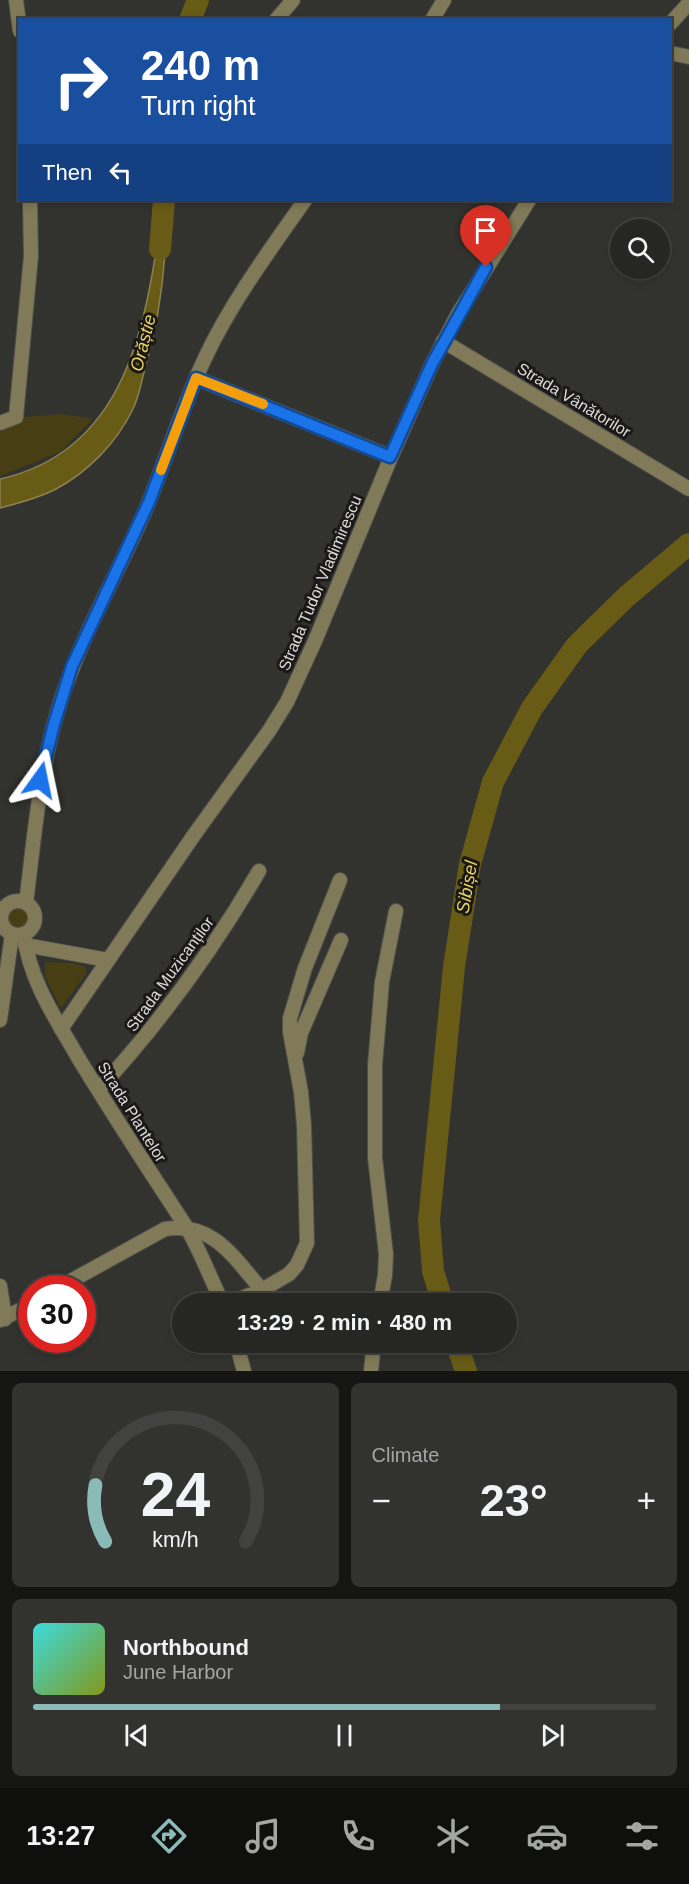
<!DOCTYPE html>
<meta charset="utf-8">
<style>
body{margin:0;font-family:Arial,sans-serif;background:#32322f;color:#f1f3f6;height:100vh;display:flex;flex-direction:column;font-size:22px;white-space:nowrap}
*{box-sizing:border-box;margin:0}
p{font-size:20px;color:#a4a5a5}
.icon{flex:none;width:33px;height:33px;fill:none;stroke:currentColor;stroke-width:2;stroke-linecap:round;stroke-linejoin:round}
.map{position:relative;height:1371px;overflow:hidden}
.drawer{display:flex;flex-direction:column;gap:12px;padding:12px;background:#151513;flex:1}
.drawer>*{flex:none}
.banner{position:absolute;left:18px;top:18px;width:654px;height:183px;border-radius:0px;box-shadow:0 3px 9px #0003,0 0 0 2px #424340;background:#1a4fa0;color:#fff;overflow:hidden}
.buttons{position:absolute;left:610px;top:219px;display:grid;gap:12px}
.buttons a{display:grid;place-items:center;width:60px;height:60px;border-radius:50%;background:#262622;box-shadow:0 3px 9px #0003,0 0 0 2px #424340;font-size:30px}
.speed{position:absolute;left:18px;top:1275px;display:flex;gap:12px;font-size:30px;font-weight:700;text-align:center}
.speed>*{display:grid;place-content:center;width:78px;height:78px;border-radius:50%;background:#262622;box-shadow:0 3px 9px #0003,0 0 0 2px #424340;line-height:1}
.speed .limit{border:9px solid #d22;background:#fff;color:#111}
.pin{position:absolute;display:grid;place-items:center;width:51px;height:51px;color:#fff;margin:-62px -26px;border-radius:50% 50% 50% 0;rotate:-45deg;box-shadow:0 0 6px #0007}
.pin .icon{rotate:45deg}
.me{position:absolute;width:66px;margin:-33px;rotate:12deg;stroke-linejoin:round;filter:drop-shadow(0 0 4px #0008)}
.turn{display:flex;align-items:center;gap:21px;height:126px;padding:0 24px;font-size:27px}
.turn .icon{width:78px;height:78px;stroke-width:2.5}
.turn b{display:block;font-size:42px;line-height:51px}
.then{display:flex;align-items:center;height:57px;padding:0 24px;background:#0003;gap:12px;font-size:22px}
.big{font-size:45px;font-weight:700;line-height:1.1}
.drawer .widget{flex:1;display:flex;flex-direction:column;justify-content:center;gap:9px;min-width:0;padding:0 21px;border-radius:9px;background:#32322f}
.drawer .dial{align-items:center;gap:0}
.dial svg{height:156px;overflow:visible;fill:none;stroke:#424340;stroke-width:7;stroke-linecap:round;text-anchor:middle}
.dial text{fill:#f1f3f6;stroke:none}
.song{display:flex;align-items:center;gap:18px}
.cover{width:72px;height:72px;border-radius:9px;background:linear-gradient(135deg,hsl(180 70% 55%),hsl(70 70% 35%))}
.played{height:6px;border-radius:3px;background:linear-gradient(90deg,#8bbbb9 75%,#424340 75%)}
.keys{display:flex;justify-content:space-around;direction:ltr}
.heat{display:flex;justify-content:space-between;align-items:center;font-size:33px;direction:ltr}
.drawer .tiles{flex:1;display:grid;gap:12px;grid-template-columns:1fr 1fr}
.widget:last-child{grid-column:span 2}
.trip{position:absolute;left:172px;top:1293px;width:345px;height:60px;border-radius:30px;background:#262622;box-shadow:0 3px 9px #0003,0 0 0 2px #424340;font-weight:700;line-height:60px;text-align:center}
.menu{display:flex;height:96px;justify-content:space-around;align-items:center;background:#0f0f0e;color:#a4a5a5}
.menu .icon{width:42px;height:42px}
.menu .active{color:#8bbbb9}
.menu b{font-size:27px;color:#f1f3f6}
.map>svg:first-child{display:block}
.green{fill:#473f13}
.water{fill:#685b16;stroke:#8b8150;stroke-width:1.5}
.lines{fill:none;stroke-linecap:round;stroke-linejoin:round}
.river{stroke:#685b16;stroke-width:22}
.minor-casing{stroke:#51504d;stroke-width:16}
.minor{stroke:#807a58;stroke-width:14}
.route-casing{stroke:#114b97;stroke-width:15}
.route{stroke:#1a73e8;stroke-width:10}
.slow{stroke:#f59e0b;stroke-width:10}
.labels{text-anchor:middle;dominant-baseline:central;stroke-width:6;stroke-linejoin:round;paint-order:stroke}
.street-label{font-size:16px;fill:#dcdbd9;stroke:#1a1918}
.water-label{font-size:18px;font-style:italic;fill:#ebd45e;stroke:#1a1918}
</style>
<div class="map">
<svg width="689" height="1371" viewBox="0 0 689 1371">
<rect width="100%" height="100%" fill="#32322e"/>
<path class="green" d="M62,414L93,419L60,452L0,476V427L25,417Z
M14,905L22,907L29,914L26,927L22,930L15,931L4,914Z
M45,962C58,963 77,961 87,969L86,974L61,1008L45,977Z"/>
<path class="water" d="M161,219H166V228C165,277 158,325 144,372C141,385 138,400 132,411C116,443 88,472 56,489C39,498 19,503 0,508V479C126,451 145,327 161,219Z"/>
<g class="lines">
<path class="river" d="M190,20L198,0
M160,249L164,200
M443,1304L433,1271L429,1220L454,967L470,864L493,782L532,708L577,645L626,597L689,544
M456,1342L466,1371"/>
<defs>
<path id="minor" d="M16,0L20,31
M276,20L293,0
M432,20L444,0
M670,24L689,3
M670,53L689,57
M443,341L689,489
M196,378L391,457
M0,423L16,417L31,256L30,200
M1 918a17 17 0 1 1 34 0a17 17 0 1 1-34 0Z
M26,903C35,832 40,762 63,694C85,628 121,568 148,504C168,455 183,404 206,356C232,301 270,250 305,200
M24,934C29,980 56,1019 79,1059C113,1115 149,1170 185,1225C200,1249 210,1278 223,1304
M25,945L108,960
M0,1020L12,934
M61,1029L194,835L269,731L287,702L315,641L391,457L432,364L458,314L529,200
M297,1053L301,1033L341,940
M98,1090C160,1023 213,950 259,871
M0,1286L5,1319
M58,1288L165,1229C213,1221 234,1258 262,1290
M227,1304L262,1290L289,1274L297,1265L307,1243L304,1125L301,1092L290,1032V1018L305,968L340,880
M380,1304L385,1275L386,1254L375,1158V1065L382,982L396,911
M0,1320L32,1304
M236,1342L244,1371
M371,1371L374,1342"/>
</defs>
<use href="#minor" class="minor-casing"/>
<use href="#minor" class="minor"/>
</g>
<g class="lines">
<defs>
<path id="route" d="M40,780L54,724L72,666L149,502L196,378L390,457L432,364L486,267"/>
</defs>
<use href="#route" class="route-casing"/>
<use href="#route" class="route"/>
<path class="slow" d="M161,470L196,378L263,404"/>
</g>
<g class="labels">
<g class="street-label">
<text transform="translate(574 400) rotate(31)">Strada Vânătorilor</text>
<text transform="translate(320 583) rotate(-67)">Strada Tudor Vladimirescu</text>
<text transform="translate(170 974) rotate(-54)">Strada Muzicanților</text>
<text transform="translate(132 1112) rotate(58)">Strada Plantelor</text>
</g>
<g class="water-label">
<text transform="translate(143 343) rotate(-76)">Orăștie</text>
<text transform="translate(467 887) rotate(-80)">Sibișel</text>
</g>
</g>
</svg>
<div class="buttons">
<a><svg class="icon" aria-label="search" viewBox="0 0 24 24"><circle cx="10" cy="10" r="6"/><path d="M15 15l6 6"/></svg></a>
</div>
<div class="speed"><div class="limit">30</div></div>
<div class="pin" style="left:486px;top:267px;background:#d93025"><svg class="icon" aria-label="arrive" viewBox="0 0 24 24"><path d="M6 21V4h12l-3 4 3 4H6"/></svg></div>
<svg class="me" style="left:40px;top:780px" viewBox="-20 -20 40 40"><path d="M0-17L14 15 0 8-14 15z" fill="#1a73e8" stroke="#fff" stroke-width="4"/></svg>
<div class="trip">13:29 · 2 min · 480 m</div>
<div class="banner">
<div class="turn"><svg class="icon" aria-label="right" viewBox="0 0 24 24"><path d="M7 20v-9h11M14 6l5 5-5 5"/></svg><div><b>240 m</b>Turn right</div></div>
<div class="then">Then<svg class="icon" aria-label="left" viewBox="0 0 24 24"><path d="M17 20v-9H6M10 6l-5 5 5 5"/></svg></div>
</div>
</div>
<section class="drawer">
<div class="tiles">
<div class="widget dial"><svg viewBox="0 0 100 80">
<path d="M14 69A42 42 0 1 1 86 69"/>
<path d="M14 69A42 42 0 0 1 9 40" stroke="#8bbbb9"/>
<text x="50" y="56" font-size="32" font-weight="700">24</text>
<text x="50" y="72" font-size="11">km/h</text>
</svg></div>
<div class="widget"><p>Climate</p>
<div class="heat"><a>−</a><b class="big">23°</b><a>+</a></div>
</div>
<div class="widget">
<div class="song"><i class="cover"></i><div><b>Northbound</b><p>June Harbor</p></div></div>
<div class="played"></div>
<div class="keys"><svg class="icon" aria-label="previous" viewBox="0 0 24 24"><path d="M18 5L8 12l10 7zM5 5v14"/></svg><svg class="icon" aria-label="pause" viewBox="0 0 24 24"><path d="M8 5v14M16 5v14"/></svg><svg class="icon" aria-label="next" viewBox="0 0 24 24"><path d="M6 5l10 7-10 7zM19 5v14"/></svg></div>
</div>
</div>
</section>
<nav class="menu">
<b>13:27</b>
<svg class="icon active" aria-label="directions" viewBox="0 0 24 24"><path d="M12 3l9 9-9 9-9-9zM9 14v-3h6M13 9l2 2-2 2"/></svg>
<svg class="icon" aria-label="music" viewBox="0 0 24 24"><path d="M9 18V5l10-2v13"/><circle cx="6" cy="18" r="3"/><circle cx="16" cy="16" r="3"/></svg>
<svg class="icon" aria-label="phone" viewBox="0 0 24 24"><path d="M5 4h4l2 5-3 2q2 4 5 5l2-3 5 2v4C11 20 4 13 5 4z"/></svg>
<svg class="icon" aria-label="climate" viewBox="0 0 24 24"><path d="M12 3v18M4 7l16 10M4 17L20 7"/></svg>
<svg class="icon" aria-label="car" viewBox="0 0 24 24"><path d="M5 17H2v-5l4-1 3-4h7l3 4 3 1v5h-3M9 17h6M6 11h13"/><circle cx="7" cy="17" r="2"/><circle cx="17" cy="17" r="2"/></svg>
<svg class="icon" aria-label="filters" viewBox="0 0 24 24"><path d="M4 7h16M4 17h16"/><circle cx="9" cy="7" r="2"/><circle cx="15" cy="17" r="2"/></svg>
</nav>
